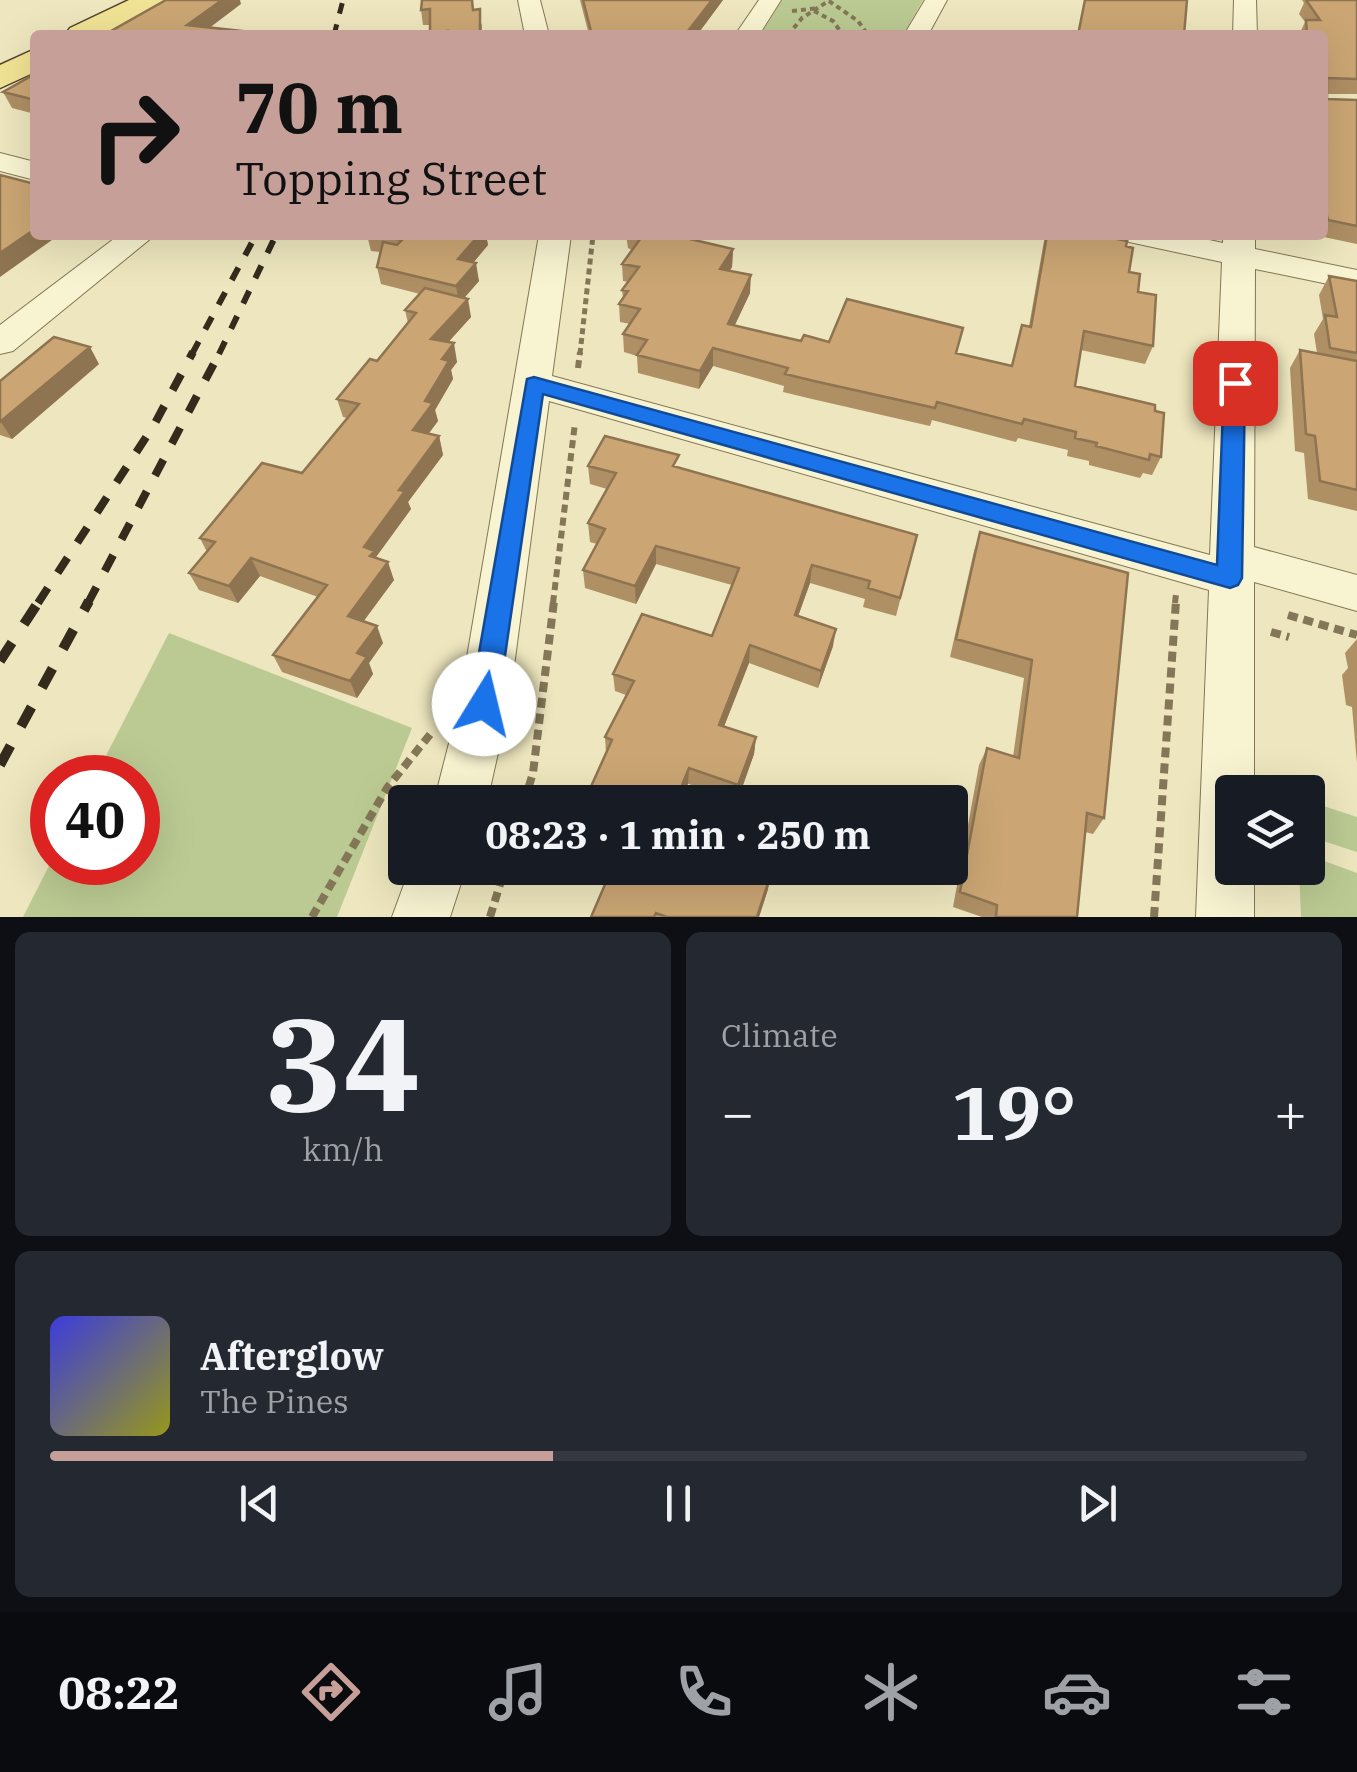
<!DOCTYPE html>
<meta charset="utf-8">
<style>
body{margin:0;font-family:"IBM Plex Serif",serif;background:#242831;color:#f1f3f6;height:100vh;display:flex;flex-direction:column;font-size:38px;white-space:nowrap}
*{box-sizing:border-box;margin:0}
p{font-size:32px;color:#9ea1a6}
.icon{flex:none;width:55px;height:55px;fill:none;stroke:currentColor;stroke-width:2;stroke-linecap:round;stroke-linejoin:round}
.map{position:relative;height:917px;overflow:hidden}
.sheet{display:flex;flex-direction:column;gap:15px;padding:15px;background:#0d0f14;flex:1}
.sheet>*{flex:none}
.top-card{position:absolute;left:30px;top:30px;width:1298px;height:210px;border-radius:10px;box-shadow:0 10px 40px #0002;background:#c69f99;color:#111;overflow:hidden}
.tools{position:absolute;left:1215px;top:775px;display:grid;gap:20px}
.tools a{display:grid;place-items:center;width:110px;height:110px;border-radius:10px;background:#171b24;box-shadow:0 10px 40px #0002;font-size:50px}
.speed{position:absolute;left:30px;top:755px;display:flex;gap:20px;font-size:50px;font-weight:700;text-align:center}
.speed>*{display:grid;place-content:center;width:130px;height:130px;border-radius:50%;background:#171b24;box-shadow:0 10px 40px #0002;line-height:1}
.speed .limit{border:15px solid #d22;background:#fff;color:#111}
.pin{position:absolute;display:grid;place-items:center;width:85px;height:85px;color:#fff;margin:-42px;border-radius:20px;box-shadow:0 5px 15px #0006}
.me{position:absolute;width:110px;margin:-55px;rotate:9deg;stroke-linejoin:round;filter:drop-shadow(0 0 8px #0008)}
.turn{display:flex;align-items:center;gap:35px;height:210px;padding:0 40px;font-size:45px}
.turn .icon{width:130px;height:130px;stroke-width:2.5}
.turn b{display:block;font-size:70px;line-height:85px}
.big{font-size:75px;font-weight:700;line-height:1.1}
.sheet .card{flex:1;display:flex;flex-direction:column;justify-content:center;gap:15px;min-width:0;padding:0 35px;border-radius:15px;background:#242831}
.sheet .dial{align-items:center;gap:0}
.dial b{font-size:130px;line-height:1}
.song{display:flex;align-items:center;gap:30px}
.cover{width:120px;height:120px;border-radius:15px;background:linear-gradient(135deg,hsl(240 70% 55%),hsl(60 70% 35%))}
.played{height:10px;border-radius:5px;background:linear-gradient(90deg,#c69f99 40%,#363941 40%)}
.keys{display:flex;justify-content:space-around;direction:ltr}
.heat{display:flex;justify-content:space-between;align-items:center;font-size:55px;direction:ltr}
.sheet .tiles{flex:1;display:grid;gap:15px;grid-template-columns:1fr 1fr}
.card:last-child{grid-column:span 2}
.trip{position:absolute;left:388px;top:785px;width:580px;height:100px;border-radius:10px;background:#171b24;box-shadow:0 10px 40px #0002;font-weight:700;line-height:100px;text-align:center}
.dock{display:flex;height:160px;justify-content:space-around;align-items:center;background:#090b0e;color:#9ea1a6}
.dock .icon{width:70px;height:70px}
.dock .active{color:#c69f99}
.dock b{font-size:45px;color:#f1f3f6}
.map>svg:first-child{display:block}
.green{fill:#bbca92}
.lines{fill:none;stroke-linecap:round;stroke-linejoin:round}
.minor-casing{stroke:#847757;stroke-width:2}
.major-casing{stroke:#52442c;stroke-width:3}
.path-far3{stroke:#847757;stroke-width:4;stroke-dasharray:5 4;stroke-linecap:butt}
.path-far2{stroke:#847757;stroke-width:5;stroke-dasharray:6 4;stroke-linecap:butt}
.path-far1{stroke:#847757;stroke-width:6;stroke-dasharray:8 5;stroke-linecap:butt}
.path{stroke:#847757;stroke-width:8;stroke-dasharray:10 6;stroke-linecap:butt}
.minor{fill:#f8f3d0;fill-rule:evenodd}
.major{fill:#f1e395;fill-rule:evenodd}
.rail-far3{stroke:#342b1c;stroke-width:5;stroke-dasharray:11 11;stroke-linecap:butt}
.rail-far2{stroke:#342b1c;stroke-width:6;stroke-dasharray:14 14;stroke-linecap:butt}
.rail-far1{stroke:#342b1c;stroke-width:8;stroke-dasharray:18 18;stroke-linecap:butt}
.rail{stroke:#342b1c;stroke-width:10;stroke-dasharray:22 22;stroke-linecap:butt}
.wall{fill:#af8f64}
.shaded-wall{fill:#8e7451}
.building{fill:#cba674;stroke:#8e7451;stroke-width:2.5}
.route{fill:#1a73e8;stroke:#114b97;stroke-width:2.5}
</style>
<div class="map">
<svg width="1357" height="917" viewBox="0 0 1357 917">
<rect width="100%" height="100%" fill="#ede6be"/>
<path class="green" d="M782,0H923L903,35H760Z
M169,633L412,728L337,917H23L52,860L138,862V778L95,777Z
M1308,801L1357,817V852L1308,836Z
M1308,855L1357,873V917H1301L1299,868H1308Z"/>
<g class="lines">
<defs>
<path id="minor" d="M518,0H540L549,35H525Z
M759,0H781L759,35H735Z
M925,0H947L928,35H904Z
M1234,0H1256L1257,35H1233Z
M0,153L35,162V180L0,171Z
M119,235H155L13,351L0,354V325Z
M539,235H571L552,376L1210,555L1222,262L1129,242L1124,235H1186L1223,243V235H1255V249L1357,270V290L1255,269L1254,547L1357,575V611L1254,582V792H1232V868H1254V917H1196L1209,590L549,401L509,704L487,802H434L459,704Z
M410,868H466L450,917H392Z"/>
<path id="major" d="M129,0H168L163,6L105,35H65L70,28Z
M35,49V72L0,88V65Z"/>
</defs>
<use href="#minor" class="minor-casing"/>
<use href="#major" class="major-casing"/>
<path class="path-far3" d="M829,1L858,21L868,35
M792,11L819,8
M814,11L833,21L843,35
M788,35L802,18L830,0"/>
<path class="path-far2" d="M580,354L593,235"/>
<path class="path-far1" d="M578,368L580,352
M553,603L575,423
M1175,603L1176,594"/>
<path class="path" d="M1288,615L1357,635
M1271,632L1289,637
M524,802L533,773L554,601
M312,917L387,788L432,732
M490,917L505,868
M1154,917L1176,601"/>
<use href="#minor" class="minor"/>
<use href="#major" class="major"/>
<path class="rail-far3" d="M334,35L343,0"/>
<path class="rail-far2" d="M192,354L256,235
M219,354L276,235"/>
<path class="rail-far1" d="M38,603L154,425L193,352
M88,603L220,352"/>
<path class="rail" d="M0,661L39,601
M0,765L89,601"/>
</g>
<path class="wall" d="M580,0H723L697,35H589Z
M1302,0H1357V94H1327V99L1357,100V244L1319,236V235H1322V35H1299L1305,22L1299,14L1304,3Z
M421,10H474L482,25V35H431L430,25H423Z
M35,74V114L12,108L3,92Z
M367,235H486L488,245L473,263L479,281L464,298L471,317L448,342L457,362L451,370L453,379L435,410L438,421L428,434L439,436L443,455L408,502L411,509L376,557L394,580L363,621L383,643L369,663L373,674L357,698L282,672L273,655L318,597L260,576L238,603L199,590L189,573L207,552L200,538L302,473L347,418L343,417L337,399L377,361L408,323L405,310L420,294L381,284L377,267L380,252L371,251Z
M626,235H685L683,237L733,249L732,267L729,271L750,293L734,326L801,341L829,342L956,353L1011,366L1022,325L1029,326L1045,235H1108V237L1126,246L1129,272L1138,292L1153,346L1145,364L1081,350L1075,386L1155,411L1161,457L1152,475L1143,473L1140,478L1089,465V461L1067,456L1068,450L1018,438L1016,442L932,420L930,426L812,399L783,392L784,386L713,366L699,389L638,373L637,356L624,352L623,334L630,324L620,322L619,304L623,298L622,290L628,282L623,281L622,264L632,250L628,248Z
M1329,276L1357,281V511L1308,499L1304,453L1295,451L1290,368L1300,350L1317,353L1314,334L1323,319L1319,295Z
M99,364L12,439L0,435V381Z
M588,466L679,467L917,535L896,616L863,607L865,599L810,583L798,616L833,646L818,688L749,663L724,726L756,737L754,754L737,802L606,753L605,737L626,695L615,691L613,674L712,636L732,585L656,564L636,604L585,588L583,570L597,544L590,542L588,523L607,489L590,484Z
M980,532L1104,818L1093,834L1085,832L1077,917H982L953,907L979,765L987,748L1013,757L1024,678L950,657L974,551Z
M1357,639V763L1352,707L1346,705L1342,675L1348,668L1345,653Z
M599,869L768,889L759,917H591L605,885L601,884Z"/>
<path class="shaded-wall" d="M222,0H240L241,4L200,35L187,25Z
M712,0H723L697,35H685Z
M35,229V235H59L0,277V253Z
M479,235H486L488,245L461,277L458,259Z
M733,249L732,267L720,287V269Z
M476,263L479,281L459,304L456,286Z
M751,275L750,293L727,342L728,324Z
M468,299L471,317L435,357L431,339Z
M454,343L457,362L451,370L453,379L435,410L438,421L418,448L413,430L442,359Z
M90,347L99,364L12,439L1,422Z
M713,348V366L699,389L700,371Z
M439,436L443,455L408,502L411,509L376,557L381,569L364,547L399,490Z
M656,546V564L636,604L635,586Z
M251,558L260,576L238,603L229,586Z
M388,562L394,580L355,633L348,616Z
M812,565L810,583L792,633L795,615Z
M377,626L383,643L369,663L373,674L357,698L350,681L357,653Z
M836,629L833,646L818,688L821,671Z
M750,645L749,663L718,742L719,725Z
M756,737L754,754L737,802L738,785Z
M689,768L688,784L681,802H675Z
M771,874L768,889L759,917H757Z"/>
<path class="building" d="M166,0H222L187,25L261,33L259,35H104Z
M422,0H472L473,10L480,9V35H448V31L430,33V9L421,10Z
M583,0H712L685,35H592Z
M1085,0H1187L1184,35H1078Z
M1306,0H1357V79L1327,78V99L1357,100V226L1328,220L1322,196V148H1326L1322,143V35H1307L1306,20H1320Z
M35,74V100L3,92Z
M0,175L35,184V229L0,253Z
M376,235H479L458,259L476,263L456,286L377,267L383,242L397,245L402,240Z
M643,235H673L733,249L720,269L751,275L728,324L801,341L804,335L829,342L847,299L963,328L956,353L1012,366L1022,325L1031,327L1047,235H1108V237L1127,241L1126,246L1133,248L1129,272L1140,274L1138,292L1156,295L1153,346L1084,331L1075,386L1155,405V411L1164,413L1161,457L1150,454L1149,460L1096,446L1097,443L1075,438L1076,432L1024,419L1022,424L937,402L935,408L814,381L785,374L788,368L713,348L700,371L637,355L647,340L623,334L640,309L619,304L628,291L622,290L639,267L622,264Z
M1329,276L1357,281V353L1330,348L1325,315L1337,317Z
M425,288L468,299L431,339L454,343L442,359L449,361L425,401L433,403L413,430L439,436L399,490L405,491L364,547L375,551L370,556L388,562L348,616L377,626L357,653L367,657L350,681L273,655L327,585L251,558L229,586L189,573L215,542L200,538L262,463L302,473L359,404L337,399L370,359L377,361L416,313L405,310Z
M54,337L90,347L0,422V381Z
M1300,350L1357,361V490L1320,481L1315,436L1306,434Z
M605,436L679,455L673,466L917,535L900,598L868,588L870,581L812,565L795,615L836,629L821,671L750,645L719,725L756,737L738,785L689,768L675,802H584L612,740L605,737L634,681L613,674L642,614L712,636L739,568L656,546L635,586L583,570L605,529L588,523L616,473L588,466Z
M980,532L1128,573L1104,818L1087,813L1077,917H996L997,905L960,892L987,748L1019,758L1032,660L956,639Z
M599,869L753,868L771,874L757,917H667L656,913L654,917H591L610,873Z"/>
<path class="route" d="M1235,376L1245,383L1242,578L1238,585L1230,588L543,394L498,704L494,713L484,717L474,713L470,704L527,379L534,377L1217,565L1224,383Z"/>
</svg>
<div class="tools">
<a><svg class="icon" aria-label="layers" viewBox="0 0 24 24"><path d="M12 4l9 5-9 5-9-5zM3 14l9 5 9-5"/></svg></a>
</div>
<div class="speed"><div class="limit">40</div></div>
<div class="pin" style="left:1235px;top:383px;background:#d93025"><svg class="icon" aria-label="arrive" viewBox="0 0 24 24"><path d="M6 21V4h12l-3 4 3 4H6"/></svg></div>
<svg class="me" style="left:484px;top:704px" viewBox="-20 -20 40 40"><circle r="19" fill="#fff"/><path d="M0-13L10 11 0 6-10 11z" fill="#1a73e8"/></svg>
<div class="trip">08:23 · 1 min · 250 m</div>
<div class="top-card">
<div class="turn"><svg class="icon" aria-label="right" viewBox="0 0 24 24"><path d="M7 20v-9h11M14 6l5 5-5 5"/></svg><div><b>70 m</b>Topping Street</div></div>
</div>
</div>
<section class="sheet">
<div class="tiles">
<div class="card dial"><b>34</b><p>km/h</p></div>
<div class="card"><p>Climate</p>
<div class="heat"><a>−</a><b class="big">19°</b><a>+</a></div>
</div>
<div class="card">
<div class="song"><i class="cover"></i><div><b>Afterglow</b><p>The Pines</p></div></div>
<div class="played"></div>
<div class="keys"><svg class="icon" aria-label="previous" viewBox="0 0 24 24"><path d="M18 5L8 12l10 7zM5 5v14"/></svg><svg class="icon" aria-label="pause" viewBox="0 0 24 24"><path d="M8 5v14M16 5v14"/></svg><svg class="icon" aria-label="next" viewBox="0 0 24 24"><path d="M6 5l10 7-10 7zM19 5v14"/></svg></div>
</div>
</div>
</section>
<nav class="dock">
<b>08:22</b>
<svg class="icon active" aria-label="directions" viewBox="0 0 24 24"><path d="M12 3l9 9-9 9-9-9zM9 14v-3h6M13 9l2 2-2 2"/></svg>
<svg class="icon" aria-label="music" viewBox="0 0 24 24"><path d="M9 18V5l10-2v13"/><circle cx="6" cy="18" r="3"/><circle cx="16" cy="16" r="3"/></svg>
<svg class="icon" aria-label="phone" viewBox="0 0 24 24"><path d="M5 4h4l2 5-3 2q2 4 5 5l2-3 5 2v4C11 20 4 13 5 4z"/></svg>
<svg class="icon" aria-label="climate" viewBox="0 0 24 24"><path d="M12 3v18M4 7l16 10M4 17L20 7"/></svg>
<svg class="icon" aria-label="car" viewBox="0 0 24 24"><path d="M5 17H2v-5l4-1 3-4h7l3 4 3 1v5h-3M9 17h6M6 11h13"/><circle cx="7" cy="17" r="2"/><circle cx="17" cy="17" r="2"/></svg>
<svg class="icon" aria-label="filters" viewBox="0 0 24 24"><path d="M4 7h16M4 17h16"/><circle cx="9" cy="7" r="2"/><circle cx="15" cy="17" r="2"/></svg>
</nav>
